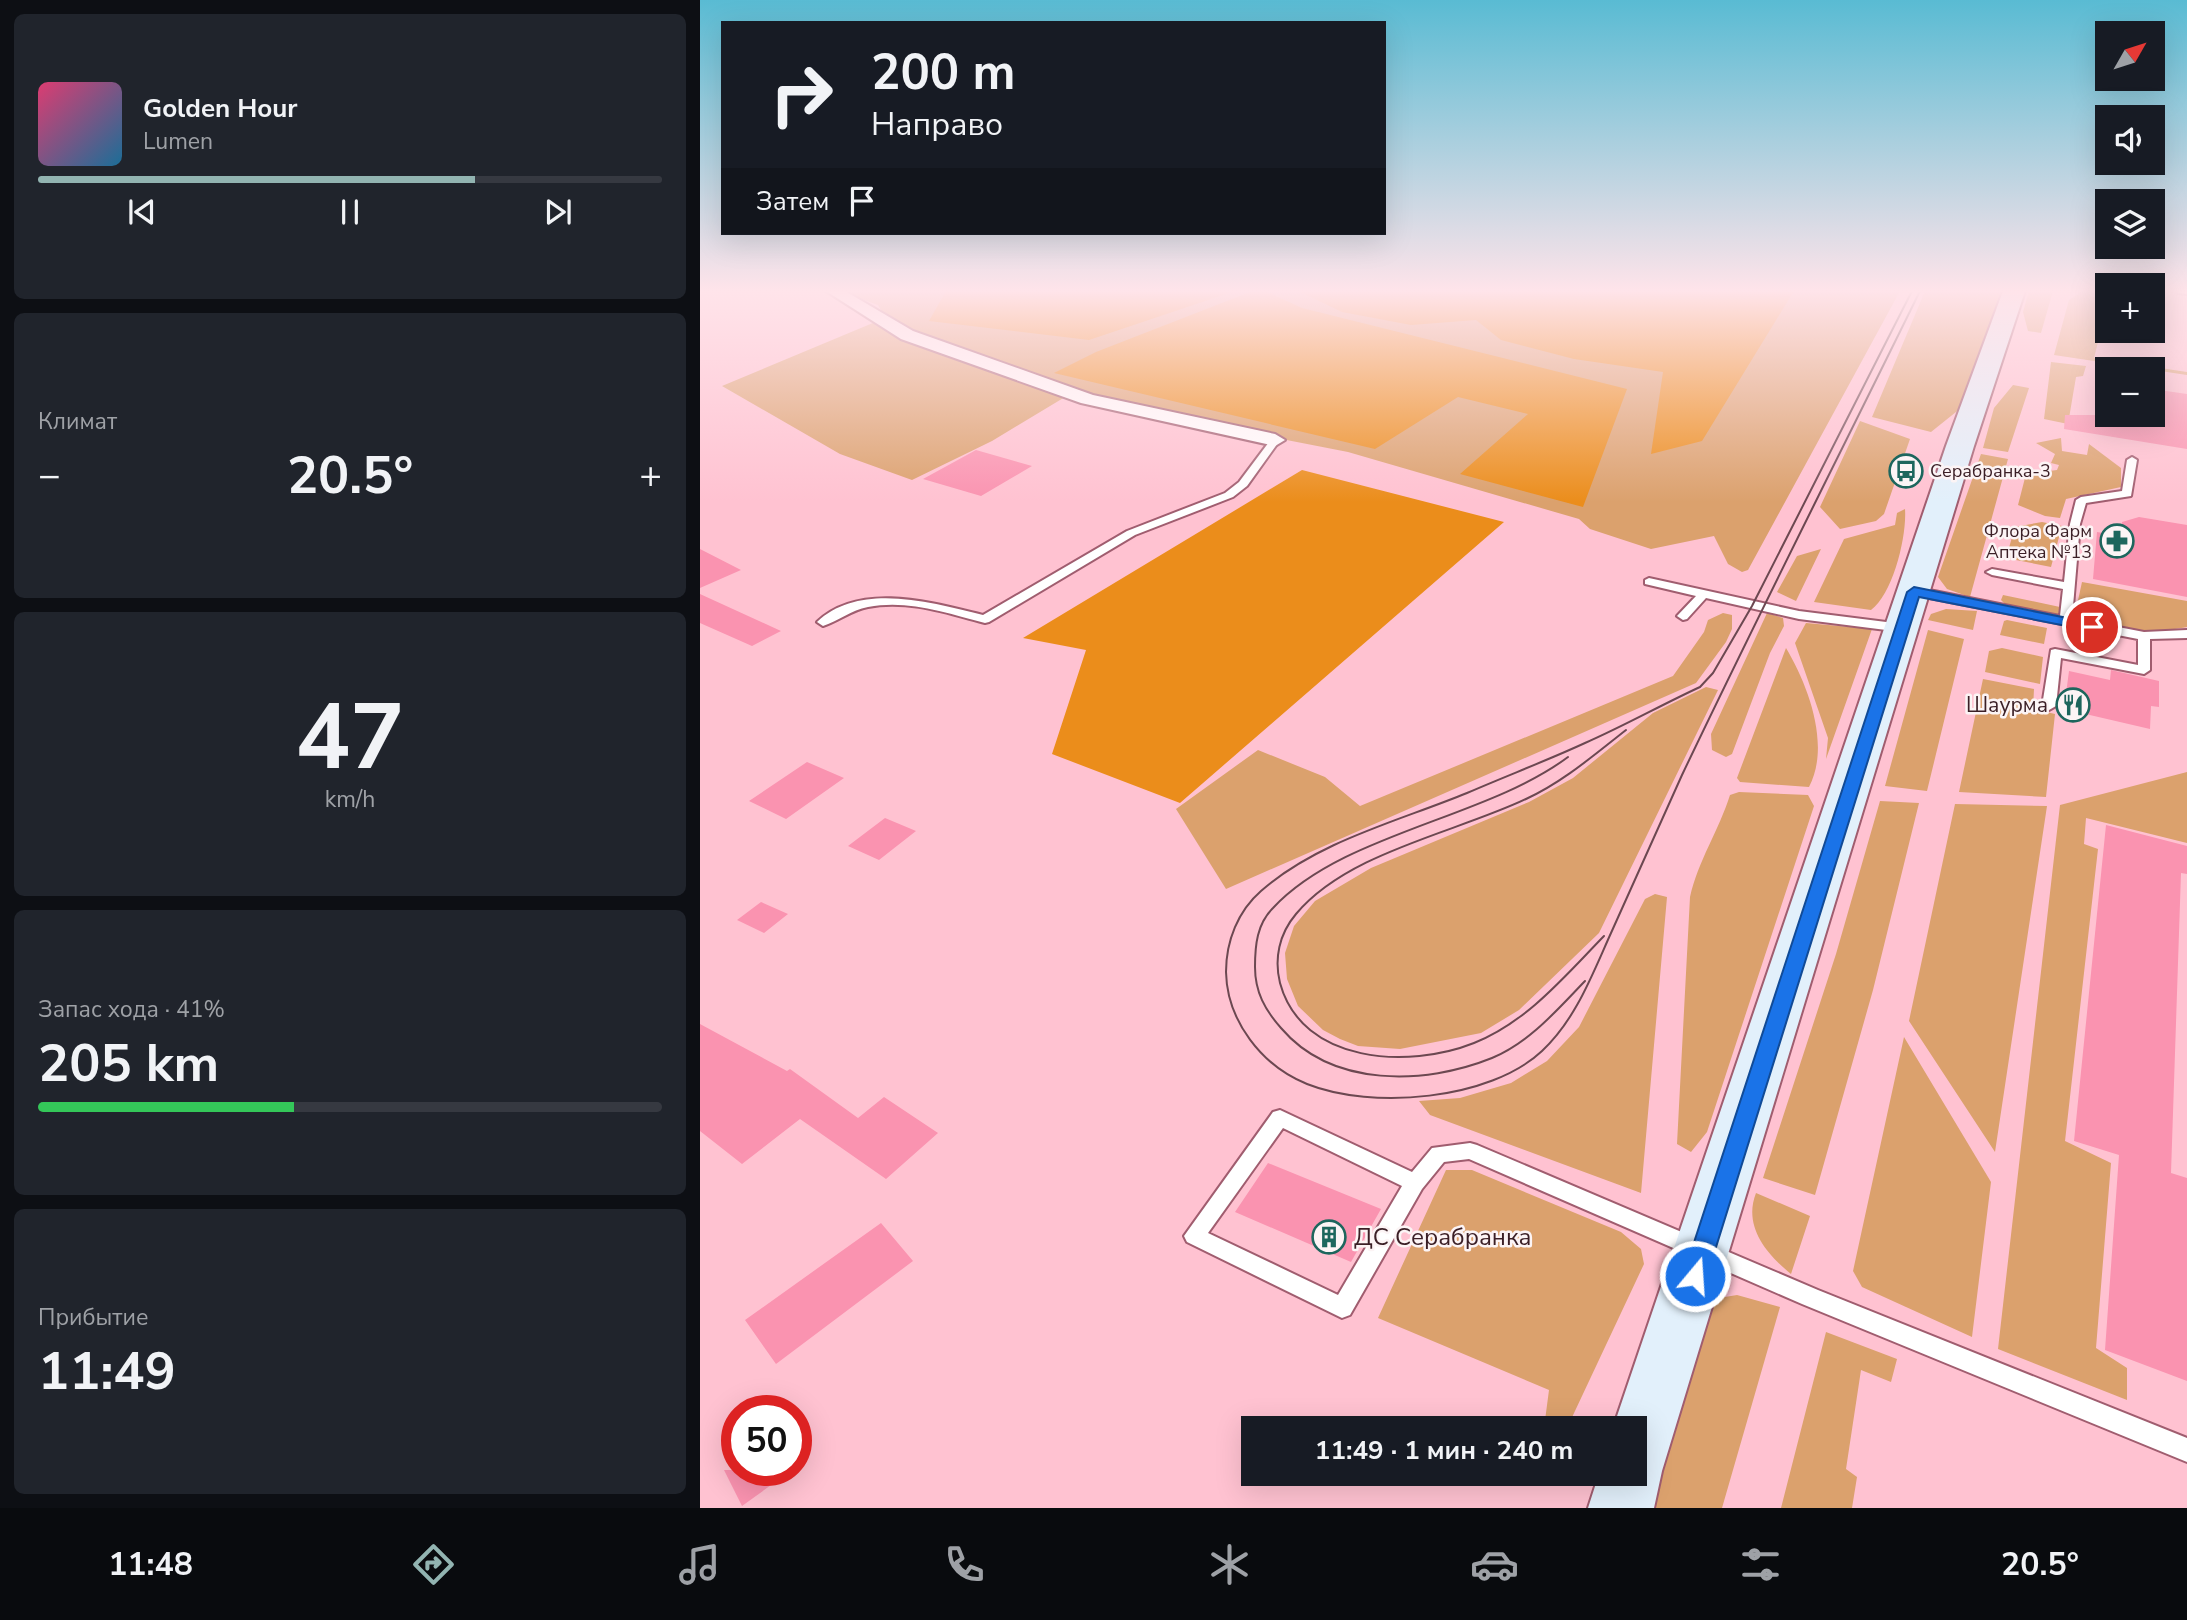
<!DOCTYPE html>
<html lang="ru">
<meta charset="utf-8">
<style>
body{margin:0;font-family:"Nunito Sans",sans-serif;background:#20242c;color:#f1f3f6;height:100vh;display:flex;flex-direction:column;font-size:26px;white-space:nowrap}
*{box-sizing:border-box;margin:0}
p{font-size:23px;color:#9ea1a6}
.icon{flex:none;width:38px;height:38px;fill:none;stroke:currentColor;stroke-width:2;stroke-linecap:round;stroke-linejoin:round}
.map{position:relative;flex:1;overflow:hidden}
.drawer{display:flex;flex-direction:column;gap:14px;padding:14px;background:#0d0f14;width:700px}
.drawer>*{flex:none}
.banner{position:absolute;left:21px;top:21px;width:665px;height:214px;border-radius:0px;box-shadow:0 7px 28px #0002;background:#171b24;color:#f1f3f6;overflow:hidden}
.needle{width:46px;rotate:51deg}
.tools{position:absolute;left:1395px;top:21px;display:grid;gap:14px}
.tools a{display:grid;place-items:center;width:70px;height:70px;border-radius:0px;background:#171b24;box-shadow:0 7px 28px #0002;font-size:35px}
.speed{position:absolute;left:21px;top:1395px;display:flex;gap:14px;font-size:35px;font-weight:700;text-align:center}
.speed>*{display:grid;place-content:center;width:91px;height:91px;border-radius:50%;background:#171b24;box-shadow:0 7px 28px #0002;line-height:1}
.speed .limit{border:10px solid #d22;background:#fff;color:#111}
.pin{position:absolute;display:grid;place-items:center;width:60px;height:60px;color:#fff;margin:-30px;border:4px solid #fff;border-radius:50%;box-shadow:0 2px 7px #0007}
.me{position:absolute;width:77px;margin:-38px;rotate:18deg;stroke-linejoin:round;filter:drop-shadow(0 0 5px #0008)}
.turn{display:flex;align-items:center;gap:24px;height:147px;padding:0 35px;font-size:32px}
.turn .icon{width:91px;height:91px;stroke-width:2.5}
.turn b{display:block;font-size:49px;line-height:60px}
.then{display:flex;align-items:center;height:66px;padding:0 35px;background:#0003;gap:14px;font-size:26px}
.big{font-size:52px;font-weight:700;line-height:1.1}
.drawer .card{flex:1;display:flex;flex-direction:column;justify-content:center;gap:10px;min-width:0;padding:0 24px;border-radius:10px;background:#20242c}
.drawer .dial{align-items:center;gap:0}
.dial b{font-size:91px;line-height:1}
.song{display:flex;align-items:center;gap:21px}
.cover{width:84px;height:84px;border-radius:10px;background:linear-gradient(135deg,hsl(340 70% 55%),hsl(200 70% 35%))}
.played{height:7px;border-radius:4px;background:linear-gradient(90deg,#92b4b1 70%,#363941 70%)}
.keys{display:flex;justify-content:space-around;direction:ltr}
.heat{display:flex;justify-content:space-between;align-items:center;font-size:38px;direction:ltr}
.charge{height:10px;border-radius:5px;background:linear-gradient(90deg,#34c759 41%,#363941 0)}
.trip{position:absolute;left:541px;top:1416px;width:406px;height:70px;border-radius:0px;background:#171b24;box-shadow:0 7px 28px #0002;font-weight:700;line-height:70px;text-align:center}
.tabs{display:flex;height:112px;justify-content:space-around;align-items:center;background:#090b0e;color:#9ea1a6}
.tabs .icon{width:49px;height:49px}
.tabs .active{color:#92b4b1}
.tabs b{font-size:32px;color:#f1f3f6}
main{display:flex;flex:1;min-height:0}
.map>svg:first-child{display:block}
.green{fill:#dba16d}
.forest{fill:#eb8d1b}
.building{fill:#fa93b0}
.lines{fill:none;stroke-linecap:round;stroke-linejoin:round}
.service-casing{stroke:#a05d6f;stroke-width:4}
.minor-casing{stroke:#a05d6f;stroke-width:4}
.secondary-casing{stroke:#a05d6f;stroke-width:4}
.service{fill:#fff;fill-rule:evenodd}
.minor{fill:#fff;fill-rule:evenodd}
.secondary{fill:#e2f0fb;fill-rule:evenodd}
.tram{stroke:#6c4851;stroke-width:2}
.route{fill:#1a73e8;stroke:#114b97;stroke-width:2}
.labels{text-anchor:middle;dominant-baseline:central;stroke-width:5;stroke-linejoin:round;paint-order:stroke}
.far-poi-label{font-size:18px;fill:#3b1f26;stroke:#fcf4f5;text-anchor:start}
.poi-label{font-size:21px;fill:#3b1f26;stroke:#fcf4f5;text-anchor:end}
.near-poi-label{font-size:24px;fill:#3b1f26;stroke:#fcf4f5;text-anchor:start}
</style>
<main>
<section class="drawer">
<div class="card">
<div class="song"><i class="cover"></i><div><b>Golden Hour</b><p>Lumen</p></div></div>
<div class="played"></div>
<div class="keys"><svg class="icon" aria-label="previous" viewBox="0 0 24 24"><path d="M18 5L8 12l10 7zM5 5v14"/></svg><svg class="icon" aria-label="pause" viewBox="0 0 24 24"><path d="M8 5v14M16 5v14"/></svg><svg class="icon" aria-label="next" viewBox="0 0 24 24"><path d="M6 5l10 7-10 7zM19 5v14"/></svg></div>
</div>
<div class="card"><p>Климат</p>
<div class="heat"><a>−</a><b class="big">20.5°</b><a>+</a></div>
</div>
<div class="card dial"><b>47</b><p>km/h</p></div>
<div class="card"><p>Запас хода · 41%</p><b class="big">205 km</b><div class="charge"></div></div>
<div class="card"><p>Прибытие</p><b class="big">11:49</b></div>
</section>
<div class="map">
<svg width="1487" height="1508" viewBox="0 0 1487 1508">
<rect width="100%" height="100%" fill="#ffc2d1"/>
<path class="green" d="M140,291H1200L1048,570L1042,572L1028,564L1014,536L951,549L890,529L879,519L648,452L365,397L292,441L212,480L140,454L22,386L180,320L188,322L178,305Z
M1225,291H1301L1261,408L1231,432L1172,417Z
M1329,291H1353L1341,333L1328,331L1323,312Z
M1382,291H1407V306L1394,358L1487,372V375L1354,355L1369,300Z
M1351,362L1386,366L1383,376L1376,377L1368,424L1344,419Z
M1313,385L1329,388L1308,452L1283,448L1294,408Z
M1160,421L1210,439L1184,514L1176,521L1140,529L1120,507Z
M1361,438L1362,451L1387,455L1389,444L1421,468V487L1366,499L1360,518L1345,516L1318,505L1326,474L1357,470L1359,465L1351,463L1355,454L1336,443Z
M1281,454L1308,459L1270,597L1247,589L1238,577Z
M1205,509C1207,536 1193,594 1171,610L1114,602L1144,539L1195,525L1197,513Z
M1342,522L1362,526L1351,567L1306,558L1315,527Z
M1121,549L1096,601L1077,592L1097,556Z
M1382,582L1487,601V627C1458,633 1394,634 1377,605Z
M1303,595L1360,607L1359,614L1352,615L1306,605L1301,600Z
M1246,609L1277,611L1273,630L1228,620L1231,614Z
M1023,613L1032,615V629L1026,642L996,683L526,889L476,809L558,750L625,777L660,806L973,676L1004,632L1008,620Z
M1067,613L1083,618L1084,626L1070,653L1032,754L1026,757L1012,750L1011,734Z
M1307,620L1347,628L1344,644L1300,635L1304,621Z
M1106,623L1172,629L1126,759L1128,738L1095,643Z
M1228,630L1264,639L1227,791L1185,786Z
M1086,648C1108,685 1131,745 1109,787L1040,782L1037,778Z
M1302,648L1343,657L1340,684L1285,672L1289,651Z
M1283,679L1334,689L1333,709L1355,714L1346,797L1259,792Z
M1006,687L1018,690L899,933L819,1010L781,1033L700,1049L658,1046L640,1039L623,1030L598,1006L587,979L585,953L594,926L615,901L671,868L829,802L873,778L953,713Z
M1487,772V843L1386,818L1384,844L1398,849L1365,1141L1411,1163L1396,1348L1427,1368V1400L1298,1349L1360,805Z
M1039,792L1108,795L1114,806L1007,1132L991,1152L977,1144L990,897C998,861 1019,830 1030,795Z
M1180,801L1219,803L1173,990L1115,1195L1063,1178L1136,954Z
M1255,804L1347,806L1295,1152L1209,1021Z
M955,894L967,897L941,1193L730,1115L719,1101L760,1098L811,1083L847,1061L879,1027L945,899Z
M1204,1037L1291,1182L1272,1337L1162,1287L1153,1271Z
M746,1170H772L921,1232L941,1249L944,1264L867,1428H844L849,1390L678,1318Z
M1056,1193L1110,1216L1091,1274C1066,1254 1043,1226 1056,1193Z
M1037,1295L1080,1307L1022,1508H949L1008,1306L1019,1298Z
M1126,1332L1197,1359L1191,1382L1161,1370L1146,1469L1157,1477L1152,1508H1081Z"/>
<path class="forest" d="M246,291H535L389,340L229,321Z
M565,291L602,308L927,389L883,507L760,474L828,414L758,397L675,449L354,373L396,352L550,292Z
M598,291H1094L1002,441L951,454L963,372L874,359L801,340L776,320L711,325L642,312Z
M602,470L804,522L480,803L352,754L386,650L323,638Z"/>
<path class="building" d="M1452,389L1487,394V449L1364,429L1365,415H1452Z
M276,450L332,466L281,496L223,479Z
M1439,517L1487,525V597L1393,579L1397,532L1421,536L1422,522Z
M0,549L41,570L0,588Z
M0,594L81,631L52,646L0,623Z
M1411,670L1459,681V707L1451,706L1450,729L1364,709L1369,671L1410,680Z
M107,762L144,778L86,819L49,801Z
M185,818L216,831L179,860L148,846Z
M1406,825L1487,846V874L1481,873L1471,1173L1487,1178V1381L1405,1350L1419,1155L1374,1141Z
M61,902L88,914L64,933L37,920Z
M0,1024L87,1071L90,1069L158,1118L184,1097L238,1133L186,1179L100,1119L42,1164L0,1131Z
M568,1163L681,1209L651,1262L535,1212Z
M181,1223L213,1261L76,1364L45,1320Z
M24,1470H92L42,1506Z"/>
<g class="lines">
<defs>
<path id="service" d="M1477,291H1487V294L1478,293Z
M572,438L580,440L547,486L533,497L435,535L289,622L285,623C247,613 207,599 168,607C151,610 139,621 123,626L117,622C160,581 233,603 283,615L427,531L525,493L539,482Z
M1432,457L1437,460L1431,496L1386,503L1380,524L1372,618L1444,632L1487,630V638L1450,639V670L1444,674L1361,658L1356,706L1349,710L1344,709L1342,706L1351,650L1355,649L1438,665V639L1214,595L1208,591L1214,587L1360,616L1363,589L1292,575L1286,572L1292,569L1364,582L1370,524L1376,500L1381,497L1422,491L1427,460Z
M949,578L1099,611L1202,624L1208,628L1202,632L1099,619L1006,598L987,619L983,620L977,616L996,596L945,584V580Z
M580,1110L712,1172L732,1148L770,1143L777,1145L1118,1290L1487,1438V1462L1102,1304L769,1159L744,1162L722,1189L650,1315L642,1318L487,1242L484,1236L573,1112ZM583,1128L702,1186L638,1295L508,1233Z"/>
<path id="minor" d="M126,291H145L213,331L393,395L575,434L585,440L575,446L381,403L201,339Z"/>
<path id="secondary" d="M1303,291H1325L1274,446L962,1471L954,1508H888L899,1474H934V1428H913L1246,446Z"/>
</defs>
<use href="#service" class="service-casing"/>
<use href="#minor" class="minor-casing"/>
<use href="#secondary" class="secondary-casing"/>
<use href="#service" class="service"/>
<use href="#minor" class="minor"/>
<use href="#secondary" class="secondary"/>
<path class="tram" d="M1212,291L1052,606L1013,673L1000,687C961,705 924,726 885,743C846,761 806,776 767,793C699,821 618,841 561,891C538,911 526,941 526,972C527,1021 562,1066 607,1084C672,1110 790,1100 842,1051C876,1019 892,975 911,933C934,881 958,828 982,775C1059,613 1141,452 1220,291
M868,757C785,819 643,833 573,908C557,924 555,945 555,967C555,992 565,1010 581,1028C632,1088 725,1085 792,1058C830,1042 857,1010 885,981
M904,936C865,976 827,1022 774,1043C709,1069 602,1064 580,983C574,959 579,934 596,914C648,852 755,833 826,799C863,782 894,755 926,730"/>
</g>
<linearGradient id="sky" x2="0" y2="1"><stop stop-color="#59bbd3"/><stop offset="0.58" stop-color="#ffe4ea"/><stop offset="1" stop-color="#ffe4ea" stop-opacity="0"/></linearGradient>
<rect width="1487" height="502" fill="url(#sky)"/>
<path class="route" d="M1214,587L1392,623L1399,627L1392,631L1219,597L1007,1276L1003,1283L995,1287L987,1283L983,1276L1207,592Z"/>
<defs>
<symbol id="bus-ring" viewBox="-11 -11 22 22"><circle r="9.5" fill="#fcf4f5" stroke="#1d665d" stroke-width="1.5"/><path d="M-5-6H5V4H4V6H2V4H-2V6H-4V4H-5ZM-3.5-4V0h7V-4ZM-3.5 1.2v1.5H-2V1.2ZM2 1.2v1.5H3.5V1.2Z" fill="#1d665d"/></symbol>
<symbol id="pharmacy-ring" viewBox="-11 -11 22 22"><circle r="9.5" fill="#fcf4f5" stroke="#1d665d" stroke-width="1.5"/><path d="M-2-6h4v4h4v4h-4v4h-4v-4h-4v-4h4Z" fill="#1d665d"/></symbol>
<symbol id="restaurant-ring" viewBox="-11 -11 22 22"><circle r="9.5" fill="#fcf4f5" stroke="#1d665d" stroke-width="1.5"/><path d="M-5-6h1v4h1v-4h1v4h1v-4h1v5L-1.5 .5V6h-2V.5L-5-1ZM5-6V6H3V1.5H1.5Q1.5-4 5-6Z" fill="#1d665d"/></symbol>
<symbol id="building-ring" viewBox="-11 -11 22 22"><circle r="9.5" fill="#fcf4f5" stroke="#1d665d" stroke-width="1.5"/><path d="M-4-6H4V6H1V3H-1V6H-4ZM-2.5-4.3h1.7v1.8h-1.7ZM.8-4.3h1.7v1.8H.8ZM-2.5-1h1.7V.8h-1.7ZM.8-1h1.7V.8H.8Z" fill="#1d665d"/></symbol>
</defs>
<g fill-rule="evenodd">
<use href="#bus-ring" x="1187" y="452" width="38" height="38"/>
<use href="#pharmacy-ring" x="1398" y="522" width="38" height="38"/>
<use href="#restaurant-ring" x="1354" y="686" width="38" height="38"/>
<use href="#building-ring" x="610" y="1218" width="38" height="38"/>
</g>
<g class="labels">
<g class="far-poi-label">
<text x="1230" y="471">Серабранка-3</text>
<text x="1392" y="531" text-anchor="end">Флора Фарм<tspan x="1392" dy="21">Аптека №13</tspan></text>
</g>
<g class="poi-label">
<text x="1348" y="705">Шаурма</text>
</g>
<g class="near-poi-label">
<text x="654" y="1237">ДС Серабранка</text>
</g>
</g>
</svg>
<div class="tools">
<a><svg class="needle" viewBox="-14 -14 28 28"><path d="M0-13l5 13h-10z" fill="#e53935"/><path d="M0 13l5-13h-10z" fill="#9ea1a6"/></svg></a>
<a><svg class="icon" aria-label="sound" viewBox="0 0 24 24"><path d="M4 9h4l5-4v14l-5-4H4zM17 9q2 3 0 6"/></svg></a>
<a><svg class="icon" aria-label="layers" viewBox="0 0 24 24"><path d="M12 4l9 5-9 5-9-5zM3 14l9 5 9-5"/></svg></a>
<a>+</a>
<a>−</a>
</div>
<div class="speed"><div class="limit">50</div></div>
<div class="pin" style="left:1392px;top:627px;background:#d93025"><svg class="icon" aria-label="arrive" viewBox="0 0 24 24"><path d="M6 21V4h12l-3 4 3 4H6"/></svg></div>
<svg class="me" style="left:995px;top:1276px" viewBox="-20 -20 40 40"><circle r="17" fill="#1a73e8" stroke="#fff" stroke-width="3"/><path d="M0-11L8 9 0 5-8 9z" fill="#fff"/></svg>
<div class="trip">11:49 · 1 мин · 240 m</div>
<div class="banner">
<div class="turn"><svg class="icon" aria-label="right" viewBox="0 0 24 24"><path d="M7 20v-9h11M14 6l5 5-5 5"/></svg><div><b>200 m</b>Направо</div></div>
<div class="then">Затем<svg class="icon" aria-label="arrive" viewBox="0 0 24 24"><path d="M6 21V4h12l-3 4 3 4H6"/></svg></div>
</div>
</div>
</main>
<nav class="tabs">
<b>11:48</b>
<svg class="icon active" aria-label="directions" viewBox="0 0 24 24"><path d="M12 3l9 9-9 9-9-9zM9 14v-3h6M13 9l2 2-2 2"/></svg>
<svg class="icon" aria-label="music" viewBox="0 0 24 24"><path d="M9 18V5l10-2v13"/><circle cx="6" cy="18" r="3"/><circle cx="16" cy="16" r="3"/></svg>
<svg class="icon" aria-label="phone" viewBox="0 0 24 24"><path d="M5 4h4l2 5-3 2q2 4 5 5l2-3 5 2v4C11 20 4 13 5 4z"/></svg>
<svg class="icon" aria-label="climate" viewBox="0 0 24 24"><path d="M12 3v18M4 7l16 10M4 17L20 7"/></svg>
<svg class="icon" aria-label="car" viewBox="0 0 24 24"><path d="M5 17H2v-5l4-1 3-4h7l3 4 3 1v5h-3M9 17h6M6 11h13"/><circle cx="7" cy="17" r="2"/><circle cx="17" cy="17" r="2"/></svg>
<svg class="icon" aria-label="filters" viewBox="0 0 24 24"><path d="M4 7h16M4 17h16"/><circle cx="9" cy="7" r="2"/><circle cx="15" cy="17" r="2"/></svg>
<b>20.5°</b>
</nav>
